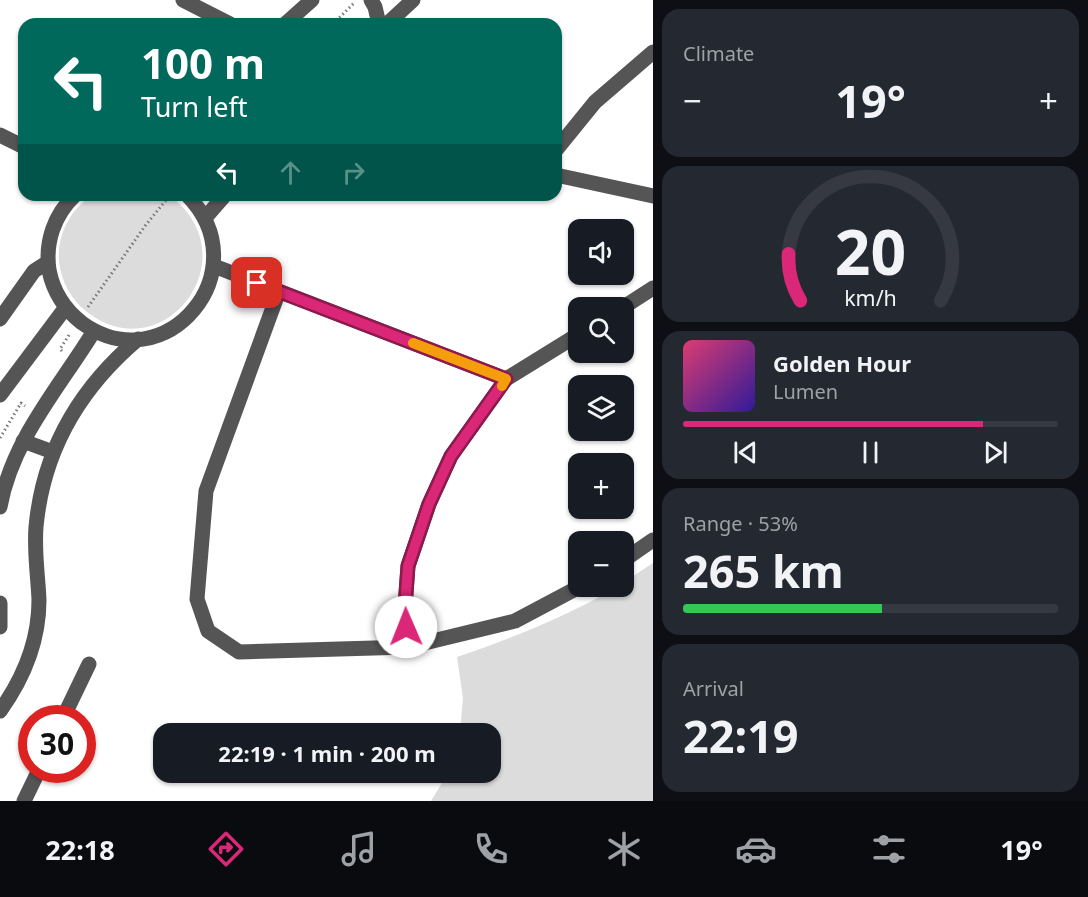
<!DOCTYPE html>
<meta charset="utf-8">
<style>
body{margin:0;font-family:"Noto Sans",sans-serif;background:#242831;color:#f1f3f6;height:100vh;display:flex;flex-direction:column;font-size:22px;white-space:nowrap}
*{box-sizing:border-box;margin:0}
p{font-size:20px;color:#9ea1a6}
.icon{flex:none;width:33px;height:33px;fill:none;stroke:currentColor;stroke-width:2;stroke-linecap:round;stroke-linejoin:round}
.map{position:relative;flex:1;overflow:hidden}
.side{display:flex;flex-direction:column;gap:9px;padding:9px;background:#0d0f14;width:435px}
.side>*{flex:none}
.banner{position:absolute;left:18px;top:18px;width:544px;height:183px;border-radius:18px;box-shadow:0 2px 4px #0004;background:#00695c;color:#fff;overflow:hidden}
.controls{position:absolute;left:568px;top:219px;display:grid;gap:12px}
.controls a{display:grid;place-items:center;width:66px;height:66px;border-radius:12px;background:#171b24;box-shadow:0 2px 4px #0004;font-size:30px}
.speed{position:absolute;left:18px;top:705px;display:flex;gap:12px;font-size:30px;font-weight:700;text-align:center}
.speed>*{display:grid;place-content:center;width:78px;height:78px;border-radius:50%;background:#171b24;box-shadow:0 2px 4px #0004;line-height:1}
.speed .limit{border:9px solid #d22;background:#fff;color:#111}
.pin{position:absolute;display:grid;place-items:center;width:51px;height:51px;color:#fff;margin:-26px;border-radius:12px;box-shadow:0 3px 9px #0006}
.me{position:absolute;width:66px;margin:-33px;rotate:359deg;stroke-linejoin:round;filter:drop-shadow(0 0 4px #0008)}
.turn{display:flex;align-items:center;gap:21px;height:126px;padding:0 24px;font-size:27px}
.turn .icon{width:78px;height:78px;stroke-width:2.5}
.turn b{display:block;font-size:42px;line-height:51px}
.lanes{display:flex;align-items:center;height:57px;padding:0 24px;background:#0003;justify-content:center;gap:30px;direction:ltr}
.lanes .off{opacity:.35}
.big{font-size:45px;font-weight:700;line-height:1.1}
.side .tile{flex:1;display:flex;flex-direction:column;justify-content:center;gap:9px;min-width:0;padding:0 21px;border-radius:18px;background:#242831}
.side .dial{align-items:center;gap:0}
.dial svg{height:156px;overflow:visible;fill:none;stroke:#363941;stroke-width:7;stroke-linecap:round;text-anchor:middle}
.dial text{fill:#f1f3f6;stroke:none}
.song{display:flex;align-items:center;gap:18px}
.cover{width:72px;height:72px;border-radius:9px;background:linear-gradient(135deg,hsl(340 70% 55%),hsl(250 70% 35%))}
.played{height:6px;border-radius:3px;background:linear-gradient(90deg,#db2777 80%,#363941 80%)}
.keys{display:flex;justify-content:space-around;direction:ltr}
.heat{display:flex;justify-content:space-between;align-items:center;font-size:33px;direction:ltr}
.charge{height:9px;border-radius:4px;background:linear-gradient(90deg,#34c759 53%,#363941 0)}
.trip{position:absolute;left:153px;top:723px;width:348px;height:60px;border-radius:18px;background:#171b24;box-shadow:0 2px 4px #0004;font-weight:700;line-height:60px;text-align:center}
.dock{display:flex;height:96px;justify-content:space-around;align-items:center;background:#090b0e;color:#9ea1a6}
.dock .icon{width:42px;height:42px}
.dock .selected{color:#db2777}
.dock b{font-size:27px;color:#f1f3f6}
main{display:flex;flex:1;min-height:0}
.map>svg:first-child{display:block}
.green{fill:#dcdcdc}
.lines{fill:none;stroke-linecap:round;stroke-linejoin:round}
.path{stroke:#777;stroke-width:3;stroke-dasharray:1.5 3;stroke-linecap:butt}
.minor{stroke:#555;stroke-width:15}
.route-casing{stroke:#8e194d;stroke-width:15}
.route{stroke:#db2777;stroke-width:10}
.slow{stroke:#f59e0b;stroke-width:10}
</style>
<main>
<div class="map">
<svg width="653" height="801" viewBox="0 0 653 801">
<rect width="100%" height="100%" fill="#fff"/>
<path class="green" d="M93,195H169C252,256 164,372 87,312C71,300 61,281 59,261C57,235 70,209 93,195Z
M653,563V801H431L448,773L490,772V734L460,733L463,698L457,657C512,638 566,617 617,587L624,586V582Z"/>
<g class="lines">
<path class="path" d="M333,24L355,2
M88,307L145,226L170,195
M62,351L60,349L69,335
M0,438L21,403L25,406"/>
<path class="minor" d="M183,0L230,24
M371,0L375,7L379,24
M285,24L312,0
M387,24L413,0
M0,135L24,147
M556,150L595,102L653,52
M556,175L653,196
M75,195C54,215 45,242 49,270C53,291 65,310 82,323C166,383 261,270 187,195
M205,218L225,195
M214,266L506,379
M279,291L206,491L197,599L208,631L239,652L408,647L515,621L581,586
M622,308L653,288
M0,319L34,271L48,262
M0,395L66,307
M23,441L53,452
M0,507C12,440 59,388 94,331
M624,560L653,540
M0,603V627
M408,647L405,607L408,566L429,504L451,456L506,379L579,334
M0,711C23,679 39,641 39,600C38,576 34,552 36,527C43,451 80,388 138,339
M63,718L89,664
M24,801L39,770"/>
</g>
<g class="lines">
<defs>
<path id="route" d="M257,283L506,379L451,456L429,504L408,566L405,607L406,627"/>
</defs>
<use href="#route" class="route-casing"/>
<use href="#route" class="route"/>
<path class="slow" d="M413,343L506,379L502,386"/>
</g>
</svg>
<div class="controls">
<a><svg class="icon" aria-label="sound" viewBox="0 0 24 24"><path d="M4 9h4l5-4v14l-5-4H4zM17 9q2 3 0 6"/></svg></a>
<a><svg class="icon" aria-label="search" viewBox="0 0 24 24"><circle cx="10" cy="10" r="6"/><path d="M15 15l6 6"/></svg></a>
<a><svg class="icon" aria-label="layers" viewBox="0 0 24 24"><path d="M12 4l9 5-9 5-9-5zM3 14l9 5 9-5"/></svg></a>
<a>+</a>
<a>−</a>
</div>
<div class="speed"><div class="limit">30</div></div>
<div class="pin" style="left:257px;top:283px;background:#d93025"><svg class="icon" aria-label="arrive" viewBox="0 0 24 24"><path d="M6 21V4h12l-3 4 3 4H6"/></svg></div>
<svg class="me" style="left:406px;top:627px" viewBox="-20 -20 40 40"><circle r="19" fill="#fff"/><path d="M0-13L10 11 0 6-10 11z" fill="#db2777"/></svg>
<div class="trip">22:19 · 1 min · 200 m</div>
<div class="banner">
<div class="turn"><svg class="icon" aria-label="left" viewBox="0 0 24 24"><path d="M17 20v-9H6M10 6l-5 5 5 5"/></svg><div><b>100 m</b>Turn left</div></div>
<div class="lanes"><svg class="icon" aria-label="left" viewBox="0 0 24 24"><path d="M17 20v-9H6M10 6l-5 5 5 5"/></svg><svg class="icon off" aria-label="ahead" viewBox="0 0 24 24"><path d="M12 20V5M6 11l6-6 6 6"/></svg><svg class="icon off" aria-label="right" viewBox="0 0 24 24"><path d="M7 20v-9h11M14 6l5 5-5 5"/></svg></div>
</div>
</div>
<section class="side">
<div class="tile"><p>Climate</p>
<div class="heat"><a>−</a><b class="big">19°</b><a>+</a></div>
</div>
<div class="tile dial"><svg viewBox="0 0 100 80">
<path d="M14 69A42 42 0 1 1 86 69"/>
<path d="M14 69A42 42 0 0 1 8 45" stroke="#db2777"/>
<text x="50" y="56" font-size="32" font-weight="700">20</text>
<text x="50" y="72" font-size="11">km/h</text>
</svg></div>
<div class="tile">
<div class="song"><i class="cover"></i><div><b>Golden Hour</b><p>Lumen</p></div></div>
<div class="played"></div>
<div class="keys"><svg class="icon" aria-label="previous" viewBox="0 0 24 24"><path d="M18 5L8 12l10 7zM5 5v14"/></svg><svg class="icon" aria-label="pause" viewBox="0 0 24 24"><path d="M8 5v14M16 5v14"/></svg><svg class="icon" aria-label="next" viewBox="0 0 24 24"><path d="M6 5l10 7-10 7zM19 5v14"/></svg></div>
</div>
<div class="tile"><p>Range · 53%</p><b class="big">265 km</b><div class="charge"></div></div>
<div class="tile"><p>Arrival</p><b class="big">22:19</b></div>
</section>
</main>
<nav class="dock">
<b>22:18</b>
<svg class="icon selected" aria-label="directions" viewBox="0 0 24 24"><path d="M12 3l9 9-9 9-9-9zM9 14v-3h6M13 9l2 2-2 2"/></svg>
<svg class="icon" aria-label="music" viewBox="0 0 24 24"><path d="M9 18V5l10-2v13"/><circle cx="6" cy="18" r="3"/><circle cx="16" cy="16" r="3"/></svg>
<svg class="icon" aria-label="phone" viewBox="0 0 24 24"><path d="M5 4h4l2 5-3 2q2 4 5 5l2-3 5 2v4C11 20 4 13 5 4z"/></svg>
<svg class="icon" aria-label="climate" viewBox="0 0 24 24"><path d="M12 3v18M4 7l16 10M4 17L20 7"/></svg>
<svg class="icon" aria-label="car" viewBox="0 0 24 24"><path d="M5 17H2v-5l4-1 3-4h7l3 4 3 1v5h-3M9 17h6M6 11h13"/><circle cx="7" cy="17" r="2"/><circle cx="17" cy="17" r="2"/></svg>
<svg class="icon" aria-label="filters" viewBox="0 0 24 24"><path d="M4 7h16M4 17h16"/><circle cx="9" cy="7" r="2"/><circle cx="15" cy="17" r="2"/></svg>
<b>19°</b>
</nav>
